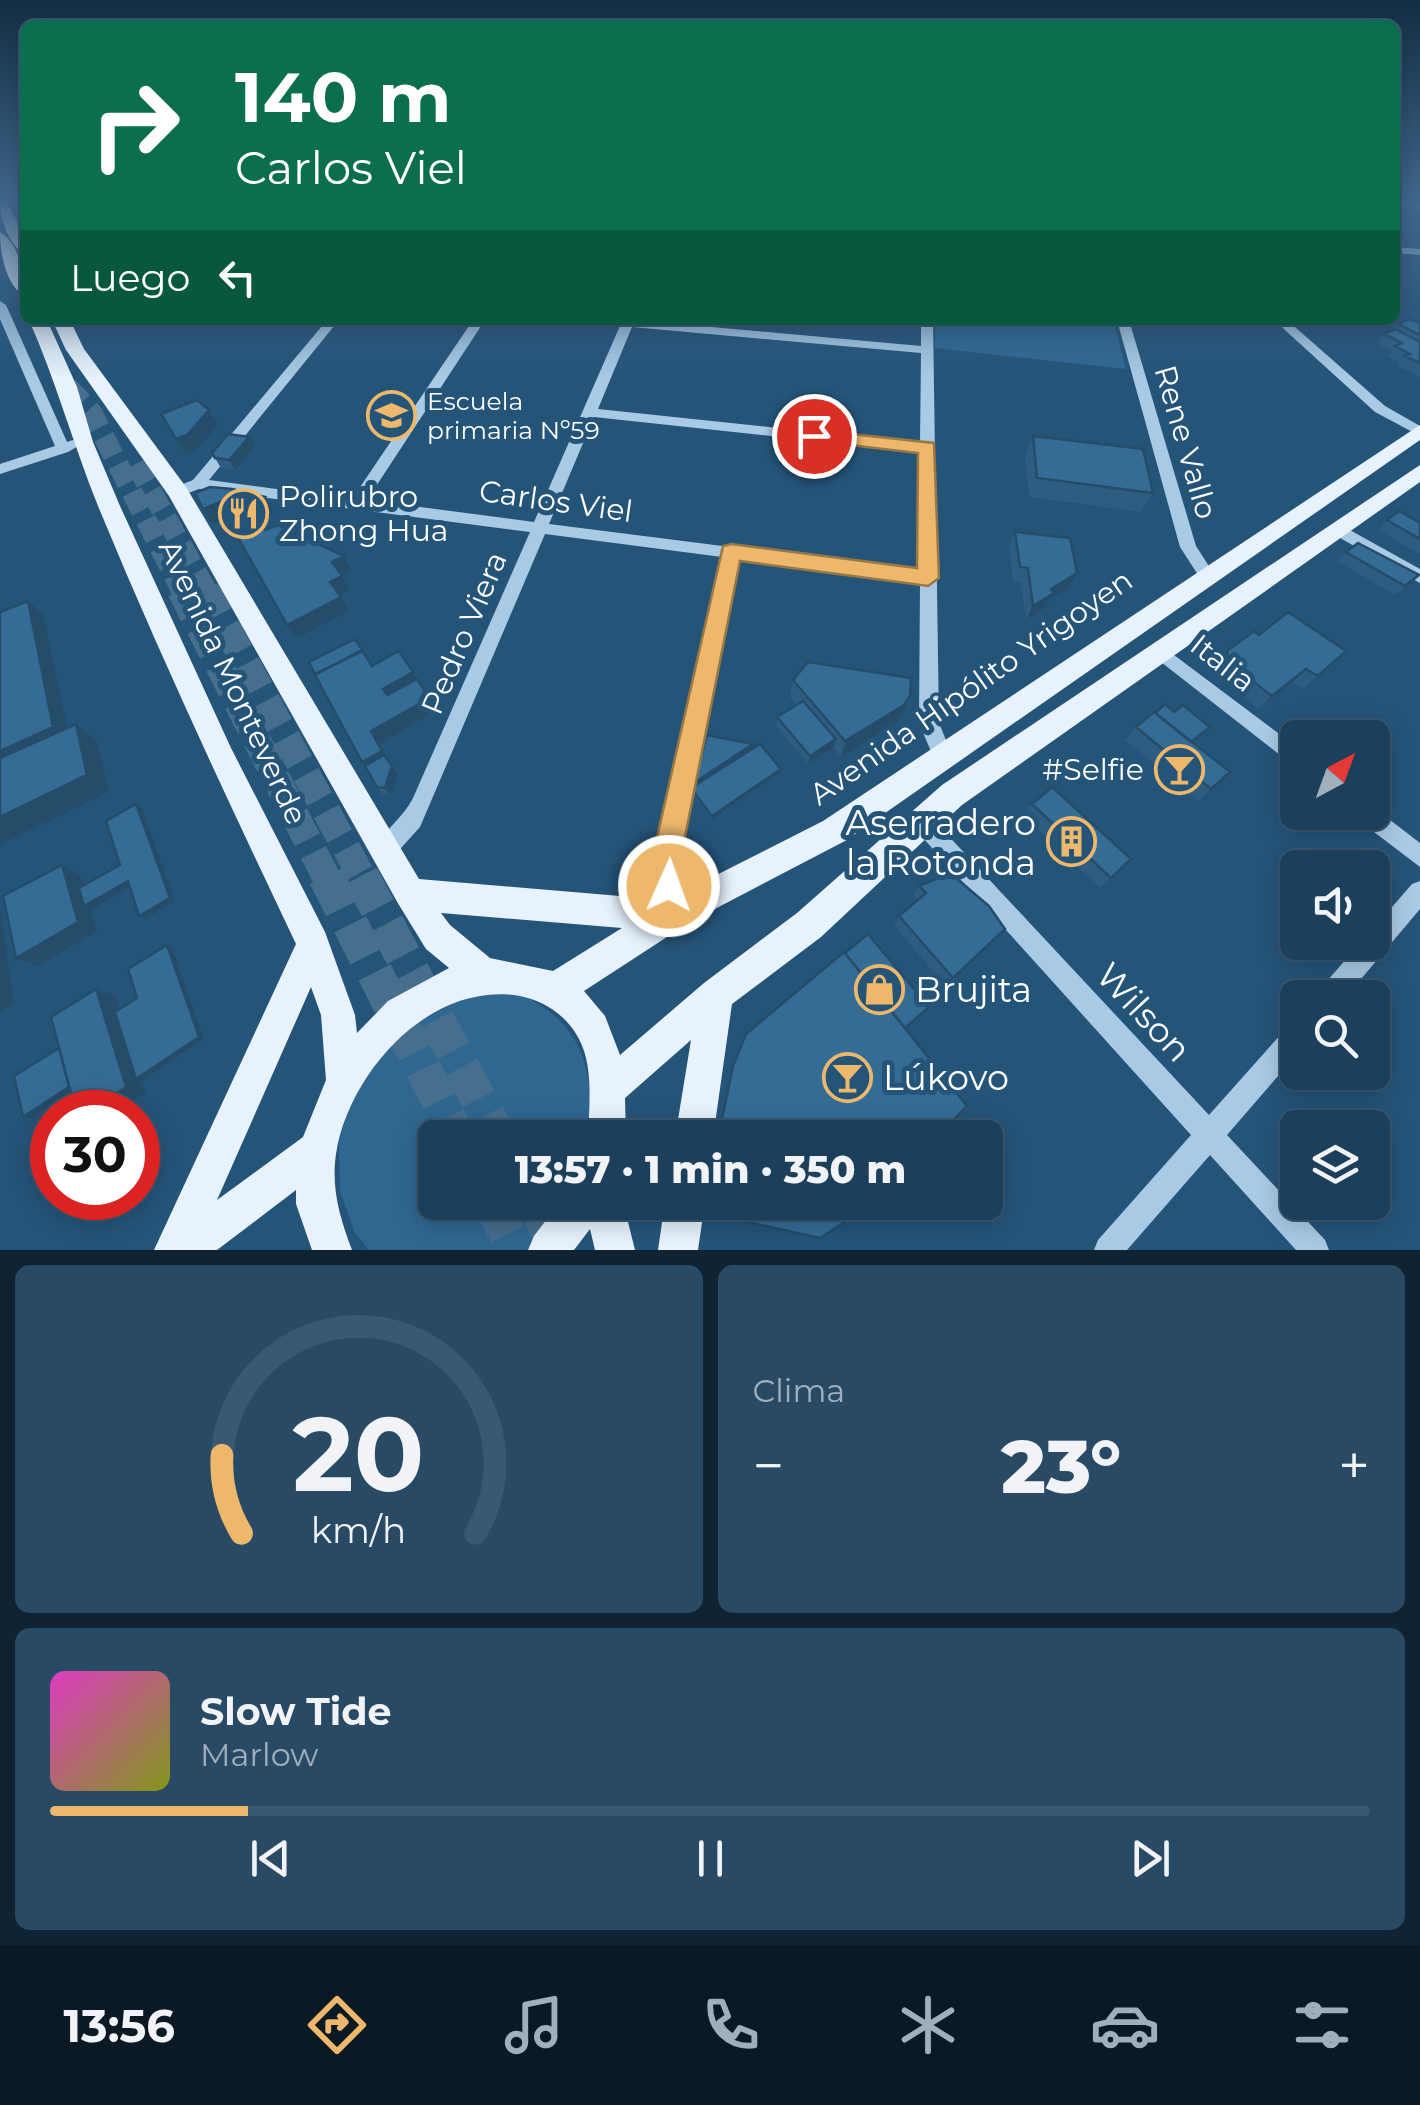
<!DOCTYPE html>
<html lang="es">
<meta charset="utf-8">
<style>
body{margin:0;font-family:Montserrat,sans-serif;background:#294a64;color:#f1f3f6;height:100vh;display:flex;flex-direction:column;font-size:38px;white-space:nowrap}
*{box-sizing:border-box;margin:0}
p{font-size:32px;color:#a0afbb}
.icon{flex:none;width:55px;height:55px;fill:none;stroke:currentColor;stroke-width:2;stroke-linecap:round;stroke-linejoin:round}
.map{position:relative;height:1250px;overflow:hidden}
.panel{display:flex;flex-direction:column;gap:15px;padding:15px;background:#0f2332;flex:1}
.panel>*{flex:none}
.top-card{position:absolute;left:20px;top:20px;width:1380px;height:305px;border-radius:15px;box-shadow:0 5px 25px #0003,0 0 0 2px #3a5871;background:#0b6e4f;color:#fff;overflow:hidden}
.needle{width:65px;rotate:41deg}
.controls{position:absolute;left:1280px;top:720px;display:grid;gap:20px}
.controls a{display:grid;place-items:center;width:110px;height:110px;border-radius:15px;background:#1c3f5b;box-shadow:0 5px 25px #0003,0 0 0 2px #3a5871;font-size:50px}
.speed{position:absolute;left:30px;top:1090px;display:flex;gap:20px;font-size:50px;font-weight:700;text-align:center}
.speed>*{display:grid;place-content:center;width:130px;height:130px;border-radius:50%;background:#1c3f5b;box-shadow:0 5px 25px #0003,0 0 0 2px #3a5871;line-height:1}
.speed .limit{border:15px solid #d22;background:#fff;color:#111}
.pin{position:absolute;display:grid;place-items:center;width:85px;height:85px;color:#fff;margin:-42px;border:5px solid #fff;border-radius:50%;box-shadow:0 2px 10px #0007}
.me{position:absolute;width:110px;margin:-55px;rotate:2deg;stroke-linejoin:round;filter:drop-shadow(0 0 8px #0008)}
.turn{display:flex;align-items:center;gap:35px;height:210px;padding:0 50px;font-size:45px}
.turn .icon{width:130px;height:130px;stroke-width:2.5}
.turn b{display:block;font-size:70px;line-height:85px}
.then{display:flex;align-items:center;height:95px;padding:0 50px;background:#0003;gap:20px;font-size:38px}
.big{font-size:75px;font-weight:800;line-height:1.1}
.panel .widget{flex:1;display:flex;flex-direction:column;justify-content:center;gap:15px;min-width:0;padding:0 35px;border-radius:15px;background:#294a64}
.panel .dial{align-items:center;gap:0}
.dial svg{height:260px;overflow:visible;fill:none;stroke:#3a5871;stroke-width:7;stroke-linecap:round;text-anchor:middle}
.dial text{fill:#f1f3f6;stroke:none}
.song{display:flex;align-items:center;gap:30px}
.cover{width:120px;height:120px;border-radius:15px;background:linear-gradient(135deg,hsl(310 70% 55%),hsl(70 70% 35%))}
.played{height:10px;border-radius:5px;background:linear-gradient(90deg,#edb86c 15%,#3a5871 15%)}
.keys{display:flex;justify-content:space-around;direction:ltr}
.heat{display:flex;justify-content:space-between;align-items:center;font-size:55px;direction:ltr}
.panel .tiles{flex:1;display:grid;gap:15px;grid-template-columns:1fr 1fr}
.widget:last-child{grid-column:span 2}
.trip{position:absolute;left:418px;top:1120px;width:585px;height:100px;border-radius:15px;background:#1c3f5b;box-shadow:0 5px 25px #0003,0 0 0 2px #3a5871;font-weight:800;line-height:100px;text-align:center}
.tab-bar{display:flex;height:160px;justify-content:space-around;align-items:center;background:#0b1924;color:#a0afbb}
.tab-bar .icon{width:70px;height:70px}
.tab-bar .selected{color:#edb86c}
.tab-bar b{font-size:45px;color:#f1f3f6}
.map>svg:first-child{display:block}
.green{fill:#2f6791}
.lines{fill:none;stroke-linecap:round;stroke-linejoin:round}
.major-tunnel-far2{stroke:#466e8d;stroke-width:21;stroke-dasharray:21 10;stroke-linecap:butt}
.major-tunnel-far1{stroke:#466e8d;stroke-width:28;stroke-dasharray:28 14;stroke-linecap:butt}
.major-tunnel{stroke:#466e8d;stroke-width:36;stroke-dasharray:36 18;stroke-linecap:butt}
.minor{fill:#a8cae4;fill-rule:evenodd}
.major{fill:#e7f2fc;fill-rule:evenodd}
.wall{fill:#2e5d81}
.shaded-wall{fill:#254c69}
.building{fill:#356c96;stroke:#254c69;stroke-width:2.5}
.route{fill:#edb86c;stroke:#9a7846;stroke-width:2.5}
.labels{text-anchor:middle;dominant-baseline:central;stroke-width:10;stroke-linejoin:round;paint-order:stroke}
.far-poi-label{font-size:25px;fill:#fff;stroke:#255479;text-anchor:start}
.street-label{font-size:30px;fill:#fff;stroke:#255479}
.poi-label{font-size:30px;fill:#fff;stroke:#255479;text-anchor:start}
.near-poi-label{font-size:35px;fill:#fff;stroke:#255479;text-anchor:start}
.near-street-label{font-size:35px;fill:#fff;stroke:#255479}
</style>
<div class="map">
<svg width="1420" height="1250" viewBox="0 0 1420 1250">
<rect width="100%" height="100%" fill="#255479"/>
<path class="green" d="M935,320H1113L1126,369L935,348Z
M508,989C580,1017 595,1064 590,1137L435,1138V1202L566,1203L545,1234L526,1250H369L355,1233L340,1191L339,1143L351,1097L374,1056L437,1000Z"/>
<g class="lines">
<path class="major-tunnel-far2" d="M68,387L92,413L183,593
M136,464L208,593"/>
<path class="major-tunnel-far1" d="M181,590L327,879
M206,590L363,879"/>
<path class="major-tunnel" d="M326,876L458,1138
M361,876L499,1138
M491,1202L515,1250
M534,1202L559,1250"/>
<path class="minor" d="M1411,202H1420V210Z
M1395,247L1420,249V255L1395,253Z
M0,301L6,305L67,442L73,440L80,445L68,452L0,474V464L55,446L0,319Z
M327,320H339L209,480L352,499L473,320H485L367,500L534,522L620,326L594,324L588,320H635L921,346V320H933L939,723L952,755L949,761L942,764L935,761L919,723L920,583L738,559L681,842L680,886L690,911L687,919L679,922L671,919L658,886L659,842L722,557L545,534L420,827L393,857L385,860L377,857L374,850C384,830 403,818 413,798L530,532L199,489L178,497L173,496L170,492L173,488L193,480ZM632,327L921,353L920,443L598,409ZM594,417L920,452V571L549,524Z
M1117,320H1129L1196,546L1214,574L1212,578H1200L1180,547Z
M1274,320H1287L1385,406L1420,426V436L1375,412Z
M1339,524L1420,569V583L1333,534L1331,530Z
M1158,643L1298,748V769L1152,655L1149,650L1152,645Z
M1372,806L1420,843V867L1357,819L1354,812H1372Z
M921,811L928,814L1209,1115L1289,1025L1298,1022V1053L1227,1135L1325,1240L1329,1250H1296L1210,1155L1127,1250H1094L1098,1240L1191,1135L914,828L911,821L914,814Z
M1420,881V909L1345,998H1317L1320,989L1361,942H1372V930L1412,884Z"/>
<path class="major" d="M0,202H7L25,236V255C10,246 0,220 0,202Z
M0,232C19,243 25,275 25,296C6,286 0,253 0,232Z
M29,320H47L77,387L93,442L120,506L231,748L325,932L355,1015L357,1033L388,1001L449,968L426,949L399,905L169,496L66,350L52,320H70L84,349L186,487L419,879L667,900L823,821L1420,425V440L845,841L690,922L584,991L605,1016L620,1055L704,983L797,913L942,785L1420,465V482L962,805L821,937L732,1004L713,1138H675L691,1040L625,1098L626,1138H588C589,1108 594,1067 579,1039C567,1016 545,1001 520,996C432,980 349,1071 336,1154C331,1189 340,1218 352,1250H312L296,1204V1190L217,1250H154L296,944C227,799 159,654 98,506C73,444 56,381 29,320ZM441,913L622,928L553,971L490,958L450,925ZM311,987L321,1015L326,1080L303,1137L217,1200Z
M560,1202H623L635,1250H595L590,1229L574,1250H528L534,1236Z
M665,1202H705L698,1250H658Z"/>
</g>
<path class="wall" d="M1420,321V377L1398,366L1400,363L1388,356L1392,351L1376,343L1384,334L1395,329L1398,324Z
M1033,436L1153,493L1141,512L1029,497L1025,456Z
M255,446L235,470L221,468L212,453Z
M1387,520L1420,523V554L1378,530Z
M1015,532L1069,587L1051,598L1046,607L1026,620L1021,582L1013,581L1009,546Z
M1346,552L1408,584L1395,595L1337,561Z
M1259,635L1346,651L1303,689L1292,682L1258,709L1218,677L1214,664L1227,651Z
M372,666L413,672L436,711L379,744L398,774L390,796L383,795L377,787Z
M793,680L903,713L897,722L841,757L833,748L808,764L776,726L777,717L797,705L790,697Z
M1136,727L1201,736L1192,743L1230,772L1198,801L1125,740Z
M752,749L781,769L780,773L712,819L691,792V788Z
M1032,804L1131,859L1100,888L1023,815Z
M919,886L1005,929L945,986L894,925L899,916L918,900L913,895Z"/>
<path class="shaded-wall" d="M209,410L218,425L197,449L186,454L176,439Z
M249,437L255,446L235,470L229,460Z
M265,497L274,512L262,522L274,545L252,508Z
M227,499L237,514L213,524L203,509Z
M344,556L351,571L340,576L332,562Z
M1077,573L1069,587L1051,598L1046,607L1026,620L1033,606L1051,589Z
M342,576L350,590L338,596L330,582Z
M341,597L349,611L297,638L287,625Z
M28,601L43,615L70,740L0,771V751Z
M1306,669L1292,682L1258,709L1272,696Z
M413,672L420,686L391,702L383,689Z
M910,696L903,713L897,722L841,757L845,741Z
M430,698L436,711L379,744L390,763L371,774L362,762L371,731Z
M76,724L97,741L109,791L0,845V817Z
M836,739L834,747L808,764L810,756Z
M753,744L752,753L694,791V783Z
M392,766L398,774L390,796L385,788Z
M781,769L780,773L712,819V816Z
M136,804L142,808L175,901L145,919L139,916Z
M62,865L80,875L89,904L128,881L133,885L91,910L97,931L38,966L16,958Z
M0,908L14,1004L0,1012Z
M167,945L172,948L204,1039L142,1081L146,1092L116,1112H89L96,989L115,996L141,1076Z
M70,1041L87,1081L31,1118L23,1117Z"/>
<path class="building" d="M1410,319L1420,323V335L1398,324Z
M1395,329L1420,342V363L1405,356L1410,354L1395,346L1402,343L1384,334Z
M197,400L209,410L187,435L176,439L161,414Z
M228,434L249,437L229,460L215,458L212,453Z
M1033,436L1143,449L1153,493L1037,478Z
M210,487L232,489L265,497L252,508L265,530L278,525L344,556L332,562L342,576L330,582L341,597L287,625L227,518L236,515L227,499L203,509L195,493Z
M1399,511L1420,523V539L1387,520Z
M1015,532L1070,538L1077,573L1051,589L1054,593L1033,606L1028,568L1020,567Z
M1358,543L1419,575L1405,586L1346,552Z
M28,601L53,727L0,751V612Z
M1288,612L1346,651L1318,676L1306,669L1272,696L1230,664L1227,651L1254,631L1259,635Z
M355,639L363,651L315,674L309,662Z
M362,650L372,666L399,651L413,672L383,689L387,695L417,679L430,698L371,731L382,751L362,762L315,675Z
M808,662L911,678L910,696L904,705L845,741L793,680Z
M803,701L836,739L810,756L777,717Z
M1165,704L1174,712L1183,705L1210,727L1191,742L1155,713Z
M1154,712L1230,772L1211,789L1136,727Z
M76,724L87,775L0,817V758Z
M707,735L753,744L694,783Z
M760,744L781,769L712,816L691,788Z
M384,755L392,766L385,788L377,787L365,766Z
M1052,787L1131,859L1111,878L1032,804Z
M136,804L170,898L139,916L128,881L84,906L79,888L120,865L106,821Z
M62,865L78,922L16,958L3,896Z
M941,877L956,878L989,906L1005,929L953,978L899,916L926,893L919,886Z
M868,934L929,1007L905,1028L845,953Z
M167,945L199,1037L136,1079L115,1012L137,998L128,969Z
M844,952L967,1106L936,1138H718L733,1066L746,1034Z
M96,989L126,1087L89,1112H76L51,1017Z
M59,1048L69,1087L23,1117L14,1076Z
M705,1202H871L865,1209L820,1238L703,1212Z"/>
<linearGradient id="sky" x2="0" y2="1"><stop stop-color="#142e43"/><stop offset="0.53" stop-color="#40678c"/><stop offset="1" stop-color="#40678c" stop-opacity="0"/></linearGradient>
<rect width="1420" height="378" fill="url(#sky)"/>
<path class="route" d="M814,430L934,443L939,578L928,586L740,561L684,842L683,886L679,896L669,901L659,896L655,886L656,842L723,546L731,544L917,568L918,453L808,440L805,436Z"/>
<defs>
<symbol id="school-ring" viewBox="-11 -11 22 22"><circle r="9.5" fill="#255479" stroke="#edb86c" stroke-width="1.5"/><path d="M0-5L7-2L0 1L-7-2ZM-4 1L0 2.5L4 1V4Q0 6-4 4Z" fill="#edb86c"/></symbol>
<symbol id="restaurant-ring" viewBox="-11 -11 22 22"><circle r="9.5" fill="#255479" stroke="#edb86c" stroke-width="1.5"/><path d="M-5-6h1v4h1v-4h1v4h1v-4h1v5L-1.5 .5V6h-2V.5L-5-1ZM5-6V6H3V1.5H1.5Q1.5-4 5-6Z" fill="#edb86c"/></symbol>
<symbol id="bar-ring" viewBox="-11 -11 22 22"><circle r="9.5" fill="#255479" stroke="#edb86c" stroke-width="1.5"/><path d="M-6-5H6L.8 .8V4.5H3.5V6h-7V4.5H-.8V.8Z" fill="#edb86c"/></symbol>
<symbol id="building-ring" viewBox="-11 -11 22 22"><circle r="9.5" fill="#255479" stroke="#edb86c" stroke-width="1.5"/><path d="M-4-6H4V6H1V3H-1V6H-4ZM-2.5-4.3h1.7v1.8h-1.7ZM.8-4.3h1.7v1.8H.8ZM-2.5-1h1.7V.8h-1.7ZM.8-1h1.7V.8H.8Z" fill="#edb86c"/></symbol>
<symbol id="shop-ring" viewBox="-11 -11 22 22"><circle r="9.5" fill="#255479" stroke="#edb86c" stroke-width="1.5"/><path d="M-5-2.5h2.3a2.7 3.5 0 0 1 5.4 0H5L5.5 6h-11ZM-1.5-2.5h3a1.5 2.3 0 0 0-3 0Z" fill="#edb86c"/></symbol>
</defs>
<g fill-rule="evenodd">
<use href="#school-ring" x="364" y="388" width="55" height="55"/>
<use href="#restaurant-ring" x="216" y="486" width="55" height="55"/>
<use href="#bar-ring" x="1152" y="742" width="55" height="55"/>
<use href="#building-ring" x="1044" y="814" width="55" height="55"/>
<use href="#shop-ring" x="852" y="962" width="55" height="55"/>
<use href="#bar-ring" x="820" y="1050" width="55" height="55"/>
</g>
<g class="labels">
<g class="far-poi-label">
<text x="427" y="401">Escuela<tspan x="427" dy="29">primaria Nº59</tspan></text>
</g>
<g class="street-label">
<text transform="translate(1186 442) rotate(74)">Rene Vallo</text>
<text transform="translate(556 501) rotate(8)">Carlos Viel</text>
<text transform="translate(464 633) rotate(-67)">Pedro Viera</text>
<text transform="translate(1223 663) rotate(38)">Italia</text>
<text transform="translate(233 682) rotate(65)">Avenida Monteverde</text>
<text transform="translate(971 687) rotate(-35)">Avenida Hipólito Yrigoyen</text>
</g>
<g class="poi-label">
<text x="279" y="496">Polirubro<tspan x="279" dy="34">Zhong Hua</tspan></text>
<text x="1144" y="769" text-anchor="end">#Selfie</text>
</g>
<g class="near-poi-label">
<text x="1036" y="822" text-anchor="end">Aserradero<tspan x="1036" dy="40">la Rotonda</tspan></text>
<text x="915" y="989">Brujita</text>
<text x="883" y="1077">Lúkovo</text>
</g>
<g class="near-street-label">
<text transform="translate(1144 1012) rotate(47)">Wilson</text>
</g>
</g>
</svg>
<div class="controls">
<a><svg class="needle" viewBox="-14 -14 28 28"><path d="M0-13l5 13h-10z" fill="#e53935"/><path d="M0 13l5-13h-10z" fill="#a0afbb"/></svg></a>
<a><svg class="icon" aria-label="sound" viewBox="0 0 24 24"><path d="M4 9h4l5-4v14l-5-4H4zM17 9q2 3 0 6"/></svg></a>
<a><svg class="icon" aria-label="search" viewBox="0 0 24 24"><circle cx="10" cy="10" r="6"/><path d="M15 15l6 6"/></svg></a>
<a><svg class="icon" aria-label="layers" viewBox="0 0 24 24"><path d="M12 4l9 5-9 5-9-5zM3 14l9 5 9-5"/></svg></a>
</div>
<div class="speed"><div class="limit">30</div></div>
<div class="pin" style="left:814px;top:436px;background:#d93025"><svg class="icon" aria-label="arrive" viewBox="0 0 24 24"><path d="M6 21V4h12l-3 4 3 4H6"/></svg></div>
<svg class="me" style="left:669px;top:886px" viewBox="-20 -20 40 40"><circle r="17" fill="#edb86c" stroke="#fff" stroke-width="3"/><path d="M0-11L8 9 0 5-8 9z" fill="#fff"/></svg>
<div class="trip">13:57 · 1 min · 350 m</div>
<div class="top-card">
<div class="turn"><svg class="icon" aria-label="right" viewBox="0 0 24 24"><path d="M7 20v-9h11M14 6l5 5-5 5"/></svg><div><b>140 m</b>Carlos Viel</div></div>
<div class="then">Luego<svg class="icon" aria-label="left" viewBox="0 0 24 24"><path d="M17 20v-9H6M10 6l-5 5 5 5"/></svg></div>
</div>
</div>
<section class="panel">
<div class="tiles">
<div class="widget dial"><svg viewBox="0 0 100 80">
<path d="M14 69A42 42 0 1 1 86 69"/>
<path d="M14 69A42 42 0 0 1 8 45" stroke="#edb86c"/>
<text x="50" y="56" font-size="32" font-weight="700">20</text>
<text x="50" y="72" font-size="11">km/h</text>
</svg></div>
<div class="widget"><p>Clima</p>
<div class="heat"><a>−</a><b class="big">23°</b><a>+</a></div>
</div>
<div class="widget">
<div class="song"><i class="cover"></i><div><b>Slow Tide</b><p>Marlow</p></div></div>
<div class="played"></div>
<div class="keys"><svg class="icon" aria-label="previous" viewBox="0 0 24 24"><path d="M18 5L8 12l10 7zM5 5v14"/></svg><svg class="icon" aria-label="pause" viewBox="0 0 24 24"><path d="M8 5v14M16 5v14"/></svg><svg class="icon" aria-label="next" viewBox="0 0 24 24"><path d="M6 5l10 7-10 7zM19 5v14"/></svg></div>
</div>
</div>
</section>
<nav class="tab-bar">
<b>13:56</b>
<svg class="icon selected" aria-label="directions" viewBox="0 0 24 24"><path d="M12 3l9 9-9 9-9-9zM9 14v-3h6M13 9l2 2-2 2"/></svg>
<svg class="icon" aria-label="music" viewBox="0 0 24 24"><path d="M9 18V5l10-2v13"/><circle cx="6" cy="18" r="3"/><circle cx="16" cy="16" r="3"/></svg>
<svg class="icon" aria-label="phone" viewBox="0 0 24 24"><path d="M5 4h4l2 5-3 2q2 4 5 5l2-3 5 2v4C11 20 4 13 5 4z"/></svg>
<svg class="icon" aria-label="climate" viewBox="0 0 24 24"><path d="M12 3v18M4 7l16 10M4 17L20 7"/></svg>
<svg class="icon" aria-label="car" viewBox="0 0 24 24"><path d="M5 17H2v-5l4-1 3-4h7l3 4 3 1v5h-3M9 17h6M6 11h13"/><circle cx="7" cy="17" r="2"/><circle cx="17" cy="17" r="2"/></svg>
<svg class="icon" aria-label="filters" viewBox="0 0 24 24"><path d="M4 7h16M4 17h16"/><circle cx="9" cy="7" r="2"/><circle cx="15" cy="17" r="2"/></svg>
</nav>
